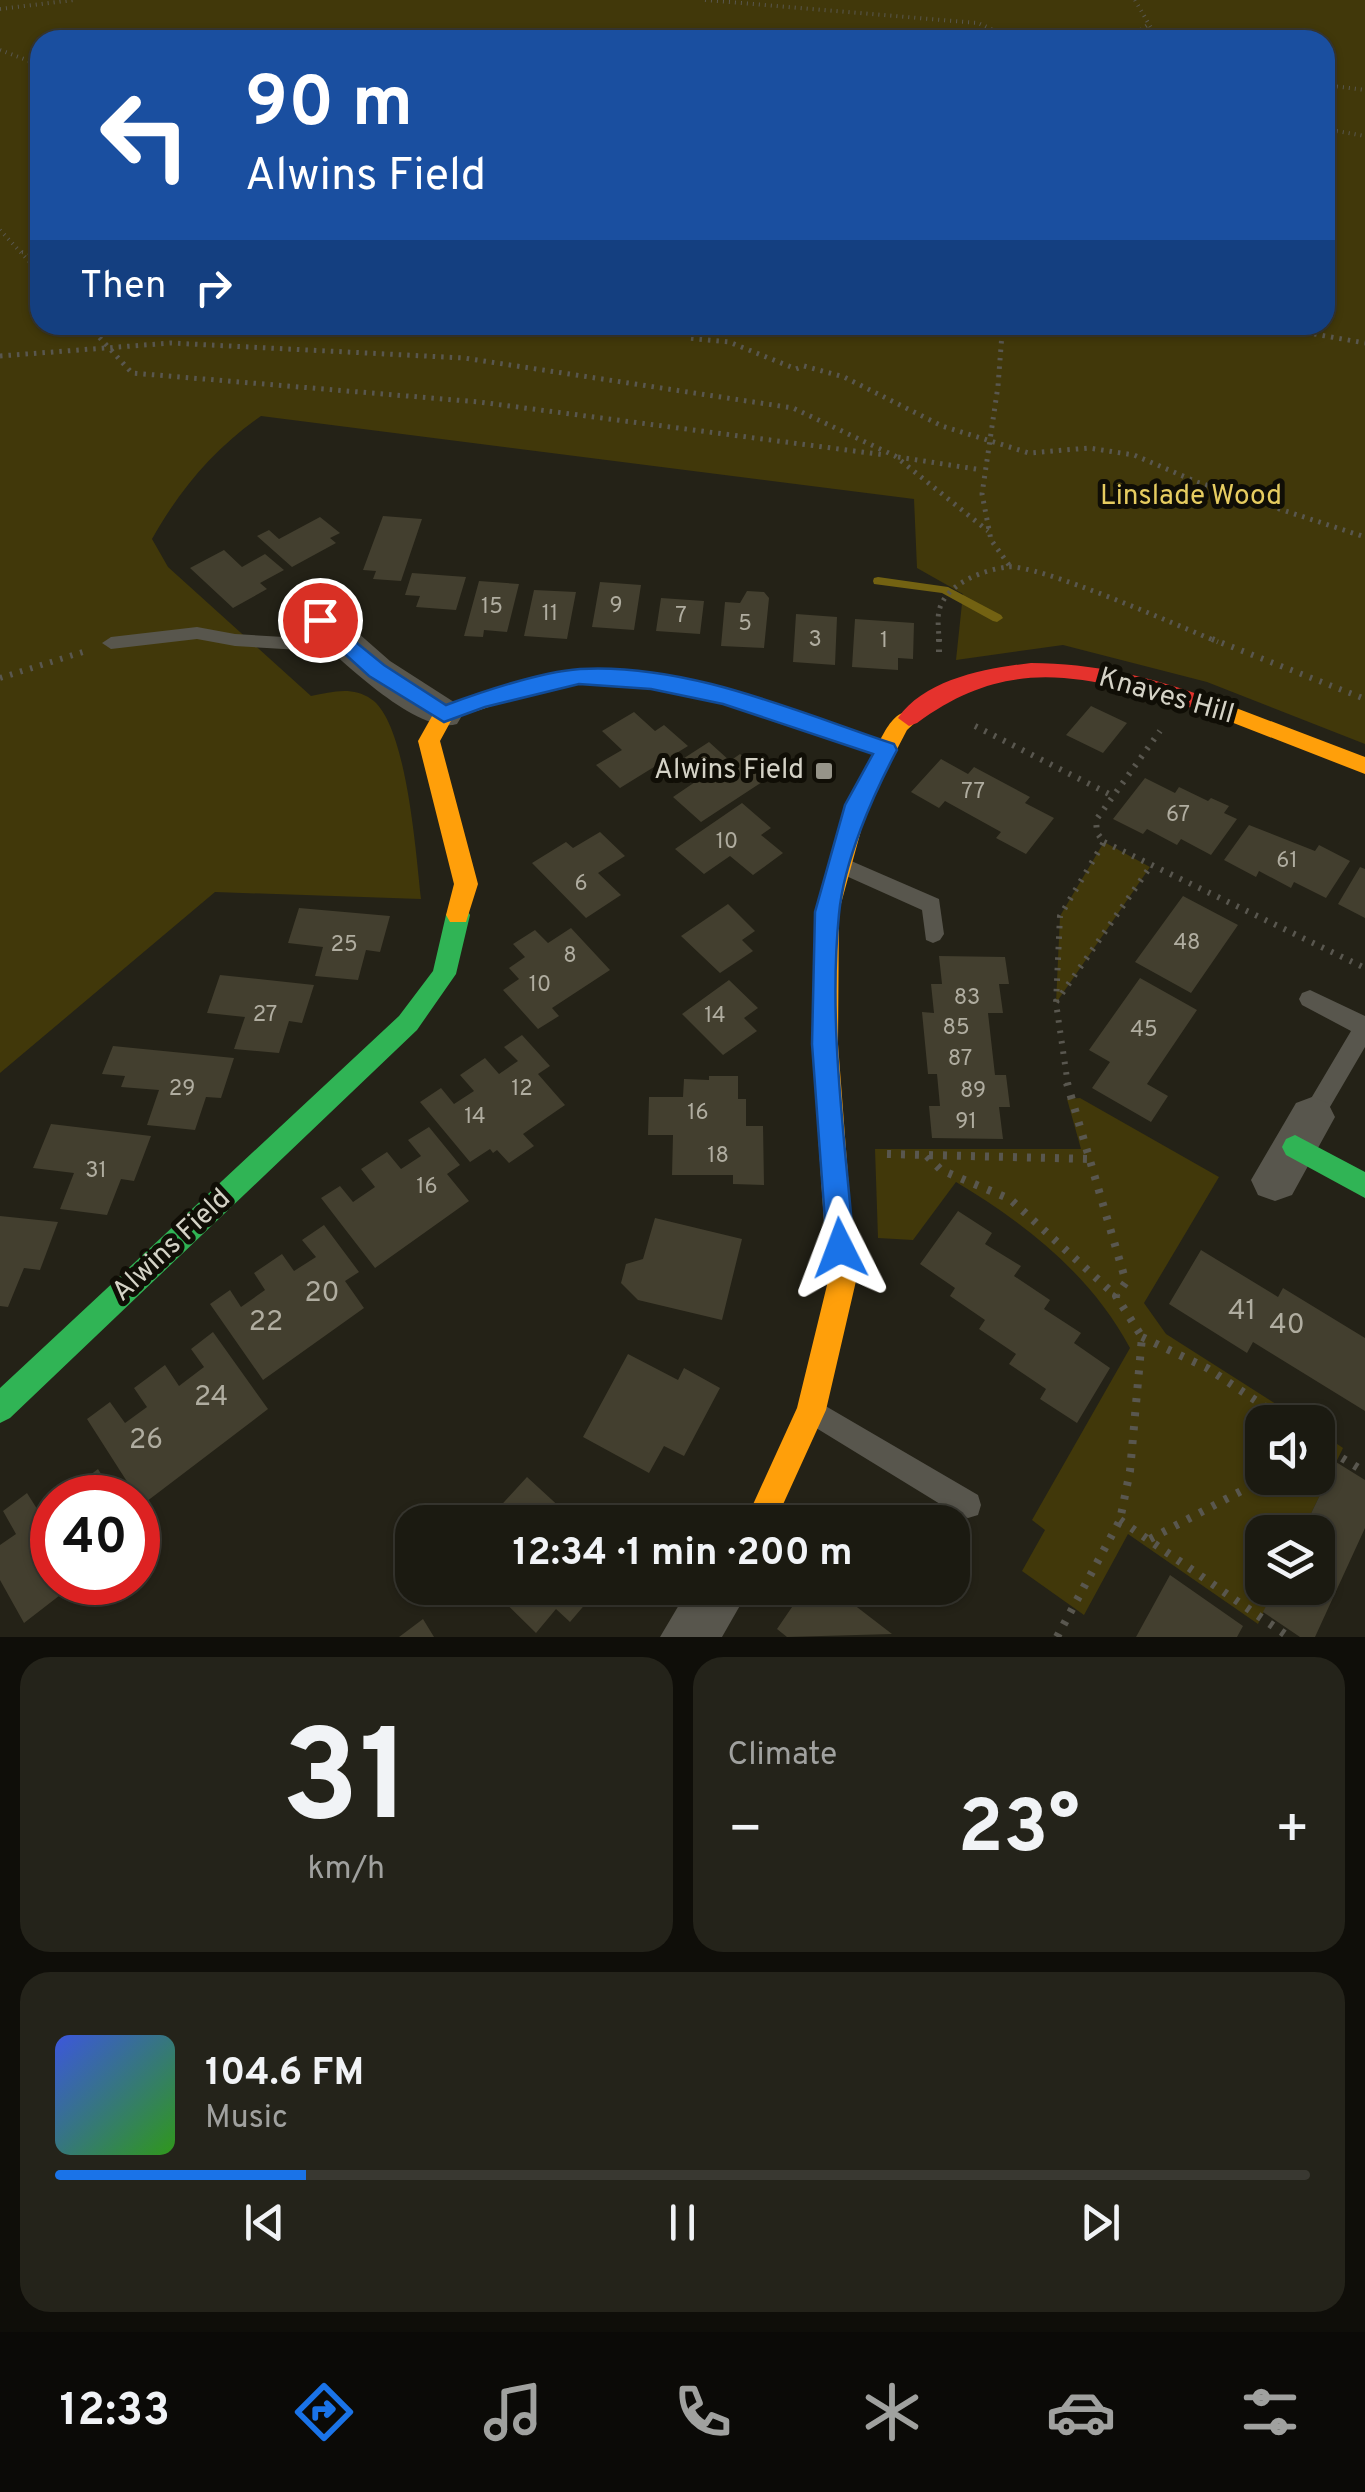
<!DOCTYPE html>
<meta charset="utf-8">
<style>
body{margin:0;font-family:Overpass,sans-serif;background:#24231a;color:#f1f3f6;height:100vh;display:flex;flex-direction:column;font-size:38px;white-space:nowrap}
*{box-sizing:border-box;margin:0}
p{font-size:32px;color:#a0a19f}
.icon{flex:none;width:55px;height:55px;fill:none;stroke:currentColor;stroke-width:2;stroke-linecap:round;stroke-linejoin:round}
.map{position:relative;height:1637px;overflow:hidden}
.drawer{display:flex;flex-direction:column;gap:20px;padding:20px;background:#0f0e09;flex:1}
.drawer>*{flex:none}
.hud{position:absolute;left:30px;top:30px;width:1305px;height:305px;border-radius:30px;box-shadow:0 2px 8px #0004,0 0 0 2px #393831;background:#1a4fa0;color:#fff;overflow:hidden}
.buttons{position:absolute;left:1245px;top:1405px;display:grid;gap:20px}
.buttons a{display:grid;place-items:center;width:90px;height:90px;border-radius:20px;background:#1b1a11;box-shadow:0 2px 8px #0004,0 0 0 2px #393831;font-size:50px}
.speed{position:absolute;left:30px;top:1475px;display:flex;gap:20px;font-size:50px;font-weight:700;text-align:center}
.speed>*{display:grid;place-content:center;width:130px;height:130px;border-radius:50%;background:#1b1a11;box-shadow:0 2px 8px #0004,0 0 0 2px #393831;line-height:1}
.speed .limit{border:15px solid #d22;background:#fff;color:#111}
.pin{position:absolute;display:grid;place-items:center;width:85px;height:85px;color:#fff;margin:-42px;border:5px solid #fff;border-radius:50%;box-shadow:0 2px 10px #0007}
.me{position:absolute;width:110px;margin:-55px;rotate:357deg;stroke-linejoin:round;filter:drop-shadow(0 0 8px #0008)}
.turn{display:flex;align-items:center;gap:35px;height:210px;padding:0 50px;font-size:45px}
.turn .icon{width:130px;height:130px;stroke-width:2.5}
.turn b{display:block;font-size:70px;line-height:85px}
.then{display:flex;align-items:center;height:95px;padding:0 50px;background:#0003;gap:20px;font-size:38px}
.big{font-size:75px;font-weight:700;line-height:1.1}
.drawer .card{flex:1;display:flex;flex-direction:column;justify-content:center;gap:15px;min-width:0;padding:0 35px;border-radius:30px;background:#24231a}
.drawer .dial{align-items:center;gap:0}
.dial b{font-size:130px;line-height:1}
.song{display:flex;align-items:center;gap:30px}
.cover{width:120px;height:120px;border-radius:15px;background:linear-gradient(135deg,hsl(230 70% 55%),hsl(110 70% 35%))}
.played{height:10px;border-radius:5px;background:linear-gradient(90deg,#1a73e8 20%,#393831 20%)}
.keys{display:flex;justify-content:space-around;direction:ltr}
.heat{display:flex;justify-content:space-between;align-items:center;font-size:55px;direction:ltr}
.drawer .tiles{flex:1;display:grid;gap:20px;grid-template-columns:1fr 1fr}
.card:last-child{grid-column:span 2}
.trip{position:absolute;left:395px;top:1505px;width:575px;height:100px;border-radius:30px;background:#1b1a11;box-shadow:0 2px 8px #0004,0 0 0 2px #393831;font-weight:700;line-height:100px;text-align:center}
.tab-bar{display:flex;height:160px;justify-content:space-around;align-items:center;background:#0b0a07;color:#a0a19f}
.tab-bar .icon{width:70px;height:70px}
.tab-bar .selected{color:#1a73e8}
.tab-bar b{font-size:45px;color:#f1f3f6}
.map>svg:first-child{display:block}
.green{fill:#41380a;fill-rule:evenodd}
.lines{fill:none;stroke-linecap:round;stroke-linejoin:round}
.stream{fill:#736212;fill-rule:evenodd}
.building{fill:#433f2f}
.path-far3{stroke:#59574f;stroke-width:4;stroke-dasharray:1 5;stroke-linecap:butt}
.path-far2{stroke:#59574f;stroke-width:5;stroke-dasharray:2.5 6;stroke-linecap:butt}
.path-far1{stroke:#59574f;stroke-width:6;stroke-dasharray:2.5 8;stroke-linecap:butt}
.path{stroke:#59574f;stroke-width:8;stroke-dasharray:4 10;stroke-linecap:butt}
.lane{fill:#58564d;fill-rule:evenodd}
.street{fill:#58564d;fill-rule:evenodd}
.fast{fill:#30b455;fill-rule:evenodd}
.slow{fill:#ff9f0a;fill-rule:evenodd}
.jam{fill:#e5322d;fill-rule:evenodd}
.route{fill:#1a73e8;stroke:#114b97;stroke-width:2.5}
.poi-dot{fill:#969489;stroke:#100e06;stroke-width:4}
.labels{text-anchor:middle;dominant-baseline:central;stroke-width:10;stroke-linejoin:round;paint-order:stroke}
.number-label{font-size:22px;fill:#b0ada0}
.park-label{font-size:28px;fill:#e6cc60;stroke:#100e06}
.street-label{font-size:28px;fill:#d4d2c6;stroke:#100e06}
.poi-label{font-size:28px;fill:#d4d2c6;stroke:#100e06;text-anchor:end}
.near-number-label{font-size:28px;fill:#b0ada0}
</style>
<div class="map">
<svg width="1365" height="1637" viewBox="0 0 1365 1637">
<rect width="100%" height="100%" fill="#242217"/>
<path class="green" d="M0,0H1365V744L1207,682L1063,645L956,660L963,594L917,568L914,499L261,416C215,448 180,489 152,539L168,567L311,696C332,692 352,686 371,699C407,722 416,856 421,899L215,892L0,1073ZM40,40H1325V325H40Z
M1104,842L1150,867L1056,1003L1060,916Z
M1080,1098L1219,1177L1144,1303L1166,1334L1304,1422H1262V1478H1318V1431L1343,1448L1302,1532H1262V1588H1275L1258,1624L1128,1534L1084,1615L1022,1571L1045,1530L1032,1520L1130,1348C1091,1275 1026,1224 956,1182L913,1240L878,1238L875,1149H1081L1067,1099Z"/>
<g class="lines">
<path class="stream" d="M878,577L948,587L1001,615L1003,618L997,622L993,621L942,593L874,584L873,581L874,578Z"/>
</g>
<path class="building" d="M383,516L422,519L401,581L373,579L376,571L363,570Z
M320,517L340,533L330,538L336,543L292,567L257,536L269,530L279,539Z
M224,550L242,567L265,554L284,570L260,583L267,589L233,608L190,568Z
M412,573L466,577L456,610L416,607L420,596L405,595Z
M479,581L519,584L507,632L484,630L483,637L464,636Z
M600,582L641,585L634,630L592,627Z
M534,590L576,592L567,639L524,636Z
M747,591L764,592L769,598L764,648L721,646L725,602L740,603Z
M661,598L704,601L700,634L656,631Z
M796,614L837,617L835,665L793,662Z
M855,619L914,623L913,659L898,658V670L852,667Z
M1091,706L1127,723L1103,753L1066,735Z
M634,712L655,731L664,725L688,746L620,788L596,765L622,750L602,731Z
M709,742L730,761L740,754L768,778L701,822L673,797L698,780L678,762Z
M941,759L968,774L974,767L1030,797L1025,803L1054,818L1026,854L996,838L1001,832L945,801L939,808L911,792Z
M1145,778L1175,793L1179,787L1208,801L1211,798L1229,806L1224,813L1237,819L1211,855L1181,839L1177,845L1147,829L1143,834L1113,819Z
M742,803L771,828L761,835L783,853L753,875L730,856L704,874L675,849Z
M1249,825L1315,851L1319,845L1350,861L1326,898L1294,882L1291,888L1259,871L1256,877L1224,860Z
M600,832L625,856L598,873L621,895L586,918L532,863L566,842L573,848Z
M1360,867L1365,869V918L1338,904Z
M1183,896L1238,925L1191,993L1135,962Z
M728,904L755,931L742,940L753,951L720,973L681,936Z
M299,908L390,916L380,952L366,950L358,980L315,976L323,947L288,943Z
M571,928L610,970L552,1008L559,1016L538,1029L503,990L519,979L509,968L525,957L513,944L535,930L548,943Z
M939,956L1005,957L1009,984H999L1003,1013H988L995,1075H1006L1010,1107H999L1003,1139L932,1138L929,1106H940L937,1074H928L922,1012L934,1013L931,984H942Z
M220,975L314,985L302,1023L289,1021L279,1053L234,1049L245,1017L207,1013Z
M1140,978L1197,1010L1147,1084L1168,1096L1151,1122L1092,1088L1110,1062L1089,1050Z
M729,980L758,1008L744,1018L757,1031L723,1055L682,1014Z
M522,1035L550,1066L538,1074L565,1105L523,1134L534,1146L509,1163L497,1150L493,1153L490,1149L470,1162L420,1102L441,1088L454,1104L474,1091L460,1075L485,1058L499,1074L518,1061L504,1047Z
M113,1046L234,1058L221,1098L206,1097L195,1130L147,1125L159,1090L121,1087L125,1076L102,1074Z
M709,1076H738V1099H746V1126H763L764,1185L733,1184V1175H672L673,1135H648L649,1097H683L684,1079L709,1080Z
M51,1124L151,1136L134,1181L121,1179L107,1215L60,1209L74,1173L33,1168Z
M429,1127L460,1165L447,1174L469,1201L375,1268L321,1198L340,1186L353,1202L375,1187L361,1169L387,1152L401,1169L421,1156L408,1140Z
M958,1211L992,1233L985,1244L1021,1266L1014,1276L1050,1300L1044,1309L1081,1333L1074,1343L1110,1368L1077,1423L1040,1399L1046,1389L1009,1364L1016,1354L979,1329L985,1320L950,1296L955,1288L920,1264Z
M0,1216L58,1222L40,1270L24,1268L8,1307L0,1306Z
M655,1218L742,1239L722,1320L638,1300L621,1283L626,1264L643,1259Z
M324,1225L359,1272L345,1281L364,1308L263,1380L210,1304L230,1290L241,1307L265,1290L254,1273L282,1254L294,1271L316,1257L302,1240Z
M1201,1250L1278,1297L1283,1288L1365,1338V1411L1253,1342L1247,1353L1169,1304Z
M213,1332L268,1409L142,1505L87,1419L110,1402L125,1423L147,1407L134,1388L165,1365L179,1386L204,1367L191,1349Z
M628,1354L678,1380L684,1368L720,1388L684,1456L664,1446L649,1473L583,1437Z
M1336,1462L1365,1480V1528L1315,1637H1300L1263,1612L1275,1588H1318V1532H1302Z
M98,1469L116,1498H60Z
M527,1477L576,1522H506L495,1512Z
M27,1493L39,1512L52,1503V1582H77L24,1623L0,1580V1545L16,1534L3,1511Z
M1170,1575L1243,1626L1237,1637H1136Z
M490,1588H599L570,1622L556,1609L536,1633Z
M805,1588H857L861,1591L853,1604L892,1634L787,1637L777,1629Z
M423,1619L434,1637H399Z"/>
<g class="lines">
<path class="path-far3" d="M705,0L978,23L1016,40
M1135,0L1154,33L1163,40
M0,9L74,0
M1126,40L1149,24
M0,50L40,65
M1325,85L1365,90
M1325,129L1365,136
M0,230L40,273
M22,252L40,255"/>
<path class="path-far2" d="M88,325L132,373L479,402L885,455
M656,325L686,330L687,338L729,342L796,369L804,366L844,377L942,426L1029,453L1089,448L1134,455L1197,482L1365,537
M984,325L1002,334
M1264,325L1365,343
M0,356L171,343L464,358L793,408L895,456L988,531
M898,457L982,470
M1009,565L991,540L982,494L998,386L1002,334L1010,325
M939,642C939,632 937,620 939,611C945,584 983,570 1007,567C1037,563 1181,627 1218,642"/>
<path class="path-far1" d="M939,639V652
M1212,639L1365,699
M0,678L86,651
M975,726L1111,795
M1104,842L1365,968
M1056,1002L1150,867
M1068,1085L1056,1003L1060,916L1104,842L1097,833L1096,820L1160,731"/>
<path class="path" d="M887,1154L1091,1159
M927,1156L941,1170L1010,1199L1116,1296
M1142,1337L1207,1368L1288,1422
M1318,1450L1324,1447L1365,1472
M1120,1520L1289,1637
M1150,1539L1266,1478
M1057,1637L1120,1520L1130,1471L1142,1337L1116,1296L1126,1282L1067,1083"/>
<path class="lane" d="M197,627L235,634L351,641L360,647L351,653L235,646L197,639L111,649L102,643L111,637Z
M842,857L939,899L944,934L940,940L933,943L926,940L922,910L835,871L832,865L835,859Z
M1310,990L1365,1016V1047L1320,1124L1312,1127L1304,1124L1300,1117L1351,1031L1302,1005L1299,999L1302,993Z
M817,1401L978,1495L981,1505L978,1515L968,1518L958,1515L808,1423L804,1414L808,1405Z"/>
<path class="street" d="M320,608L333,611L390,661L457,704L463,714L457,724C417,736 337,656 307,629L302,620L307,611Z
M1312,1097L1328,1103L1335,1117L1292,1195L1275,1201L1258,1195L1251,1180L1296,1103Z
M689,1588H750L722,1637H660Z"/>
<path class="fast" d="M458,906L466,908L470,915L456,974L417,1030L10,1418L0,1423V1388L399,1016L433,971L446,915L450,908Z
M1295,1135L1365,1172V1198L1286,1155L1282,1147L1286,1139Z"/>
<path class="slow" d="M579,670L651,675L725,688L880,740C888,726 893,715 909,710L920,718L907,730L868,805L839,911L838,1044L856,1281L826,1410L775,1522H745L797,1408L828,1281L812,1044L815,911L846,805L873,754L723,703L651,689L579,684L522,696L452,719L440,741L478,884L466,922H450L446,915L454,884L418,741L436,709L520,681Z
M1202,695L1365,757V774L1195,708L1191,703L1195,698Z"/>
<path class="jam" d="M1031,663C1093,663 1151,677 1209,698L1213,703L1202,711C1095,679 1015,650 917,723L909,726L898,718C925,679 987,668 1031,663Z"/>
</g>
<path class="route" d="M320,613L384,665L446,705C484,691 540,672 580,669C687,663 795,711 894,744L897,750C872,797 844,861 839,914C828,1024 845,1139 854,1248L850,1258L840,1261L831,1258L827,1248L812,1044L815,912L845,805L873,754L723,704L651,689L579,684L485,707L444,722L369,676L313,625L310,620Z"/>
<rect class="poi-dot" x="814" y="761" width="20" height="20" rx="5"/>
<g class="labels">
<g class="number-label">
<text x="616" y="606">9</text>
<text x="492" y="607">15</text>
<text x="550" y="614">11</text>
<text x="681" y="616">7</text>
<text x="745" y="624">5</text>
<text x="815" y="640">3</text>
<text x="884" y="641">1</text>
<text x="973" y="792">77</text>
<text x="1178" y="815">67</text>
<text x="727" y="842">10</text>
<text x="1287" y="861">61</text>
<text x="581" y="884">6</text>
<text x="1187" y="943">48</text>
<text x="344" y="945">25</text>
<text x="570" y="956">8</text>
<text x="540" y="985">10</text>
<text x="967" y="998">83</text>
<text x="265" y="1015">27</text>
<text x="715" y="1016">14</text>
<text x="956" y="1028">85</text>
<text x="1144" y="1030">45</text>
<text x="960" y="1059">87</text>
<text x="182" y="1089">29</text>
<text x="522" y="1089">12</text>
<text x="973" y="1091">89</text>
<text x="698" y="1113">16</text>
<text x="475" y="1117">14</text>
<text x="966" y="1122">91</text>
<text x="718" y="1156">18</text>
<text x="96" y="1171">31</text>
<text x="427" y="1187">16</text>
</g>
<g class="park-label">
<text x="1191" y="497">Linslade Wood</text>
</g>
<g class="street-label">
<text transform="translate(1166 697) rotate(16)">Knaves Hill</text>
<text transform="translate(172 1246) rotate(-43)">Alwins Field</text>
</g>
<g class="poi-label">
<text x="804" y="771">Alwins Field</text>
</g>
<g class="near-number-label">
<text x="322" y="1294">20</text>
<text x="1242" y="1312">41</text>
<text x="266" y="1323">22</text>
<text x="1287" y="1326">40</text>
<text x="211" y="1398">24</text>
<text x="146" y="1441">26</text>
</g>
</g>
</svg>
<div class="buttons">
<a><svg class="icon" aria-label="sound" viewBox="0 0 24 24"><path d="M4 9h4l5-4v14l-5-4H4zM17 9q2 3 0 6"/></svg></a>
<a><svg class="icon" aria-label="layers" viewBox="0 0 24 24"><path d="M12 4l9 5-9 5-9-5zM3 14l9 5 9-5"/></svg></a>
</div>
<div class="speed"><div class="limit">40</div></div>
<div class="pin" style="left:320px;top:620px;background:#d93025"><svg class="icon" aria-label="arrive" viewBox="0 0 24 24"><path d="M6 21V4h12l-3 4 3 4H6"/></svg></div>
<svg class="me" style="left:840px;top:1248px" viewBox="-20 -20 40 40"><path d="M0-17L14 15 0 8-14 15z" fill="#1a73e8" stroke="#fff" stroke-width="4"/></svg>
<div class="trip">12:34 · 1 min · 200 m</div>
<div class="hud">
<div class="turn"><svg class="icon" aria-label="left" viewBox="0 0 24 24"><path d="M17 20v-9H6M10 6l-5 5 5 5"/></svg><div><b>90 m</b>Alwins Field</div></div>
<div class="then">Then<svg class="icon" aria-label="right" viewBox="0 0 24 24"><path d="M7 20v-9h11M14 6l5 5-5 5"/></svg></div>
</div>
</div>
<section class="drawer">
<div class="tiles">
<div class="card dial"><b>31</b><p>km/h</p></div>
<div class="card"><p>Climate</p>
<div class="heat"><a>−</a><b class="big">23°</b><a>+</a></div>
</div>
<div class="card">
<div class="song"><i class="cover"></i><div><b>104.6 FM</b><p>Music</p></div></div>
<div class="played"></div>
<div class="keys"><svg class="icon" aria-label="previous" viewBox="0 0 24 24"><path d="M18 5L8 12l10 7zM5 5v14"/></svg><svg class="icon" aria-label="pause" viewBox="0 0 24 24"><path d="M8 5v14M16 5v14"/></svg><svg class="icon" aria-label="next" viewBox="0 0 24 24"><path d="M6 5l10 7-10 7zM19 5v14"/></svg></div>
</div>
</div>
</section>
<nav class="tab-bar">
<b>12:33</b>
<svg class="icon selected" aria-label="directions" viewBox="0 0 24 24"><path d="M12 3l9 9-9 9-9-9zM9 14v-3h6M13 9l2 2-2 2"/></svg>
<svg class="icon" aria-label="music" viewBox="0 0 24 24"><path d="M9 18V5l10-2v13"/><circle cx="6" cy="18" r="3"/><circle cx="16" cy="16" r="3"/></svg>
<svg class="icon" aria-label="phone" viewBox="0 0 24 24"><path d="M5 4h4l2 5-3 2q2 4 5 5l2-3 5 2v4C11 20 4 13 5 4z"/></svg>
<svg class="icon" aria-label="climate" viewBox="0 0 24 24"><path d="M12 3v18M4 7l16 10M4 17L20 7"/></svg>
<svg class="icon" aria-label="car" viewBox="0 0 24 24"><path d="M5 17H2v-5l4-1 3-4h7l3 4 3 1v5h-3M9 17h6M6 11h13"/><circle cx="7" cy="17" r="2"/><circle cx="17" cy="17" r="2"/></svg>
<svg class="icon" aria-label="filters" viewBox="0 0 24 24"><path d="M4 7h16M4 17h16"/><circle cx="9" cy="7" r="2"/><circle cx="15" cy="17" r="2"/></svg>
</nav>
